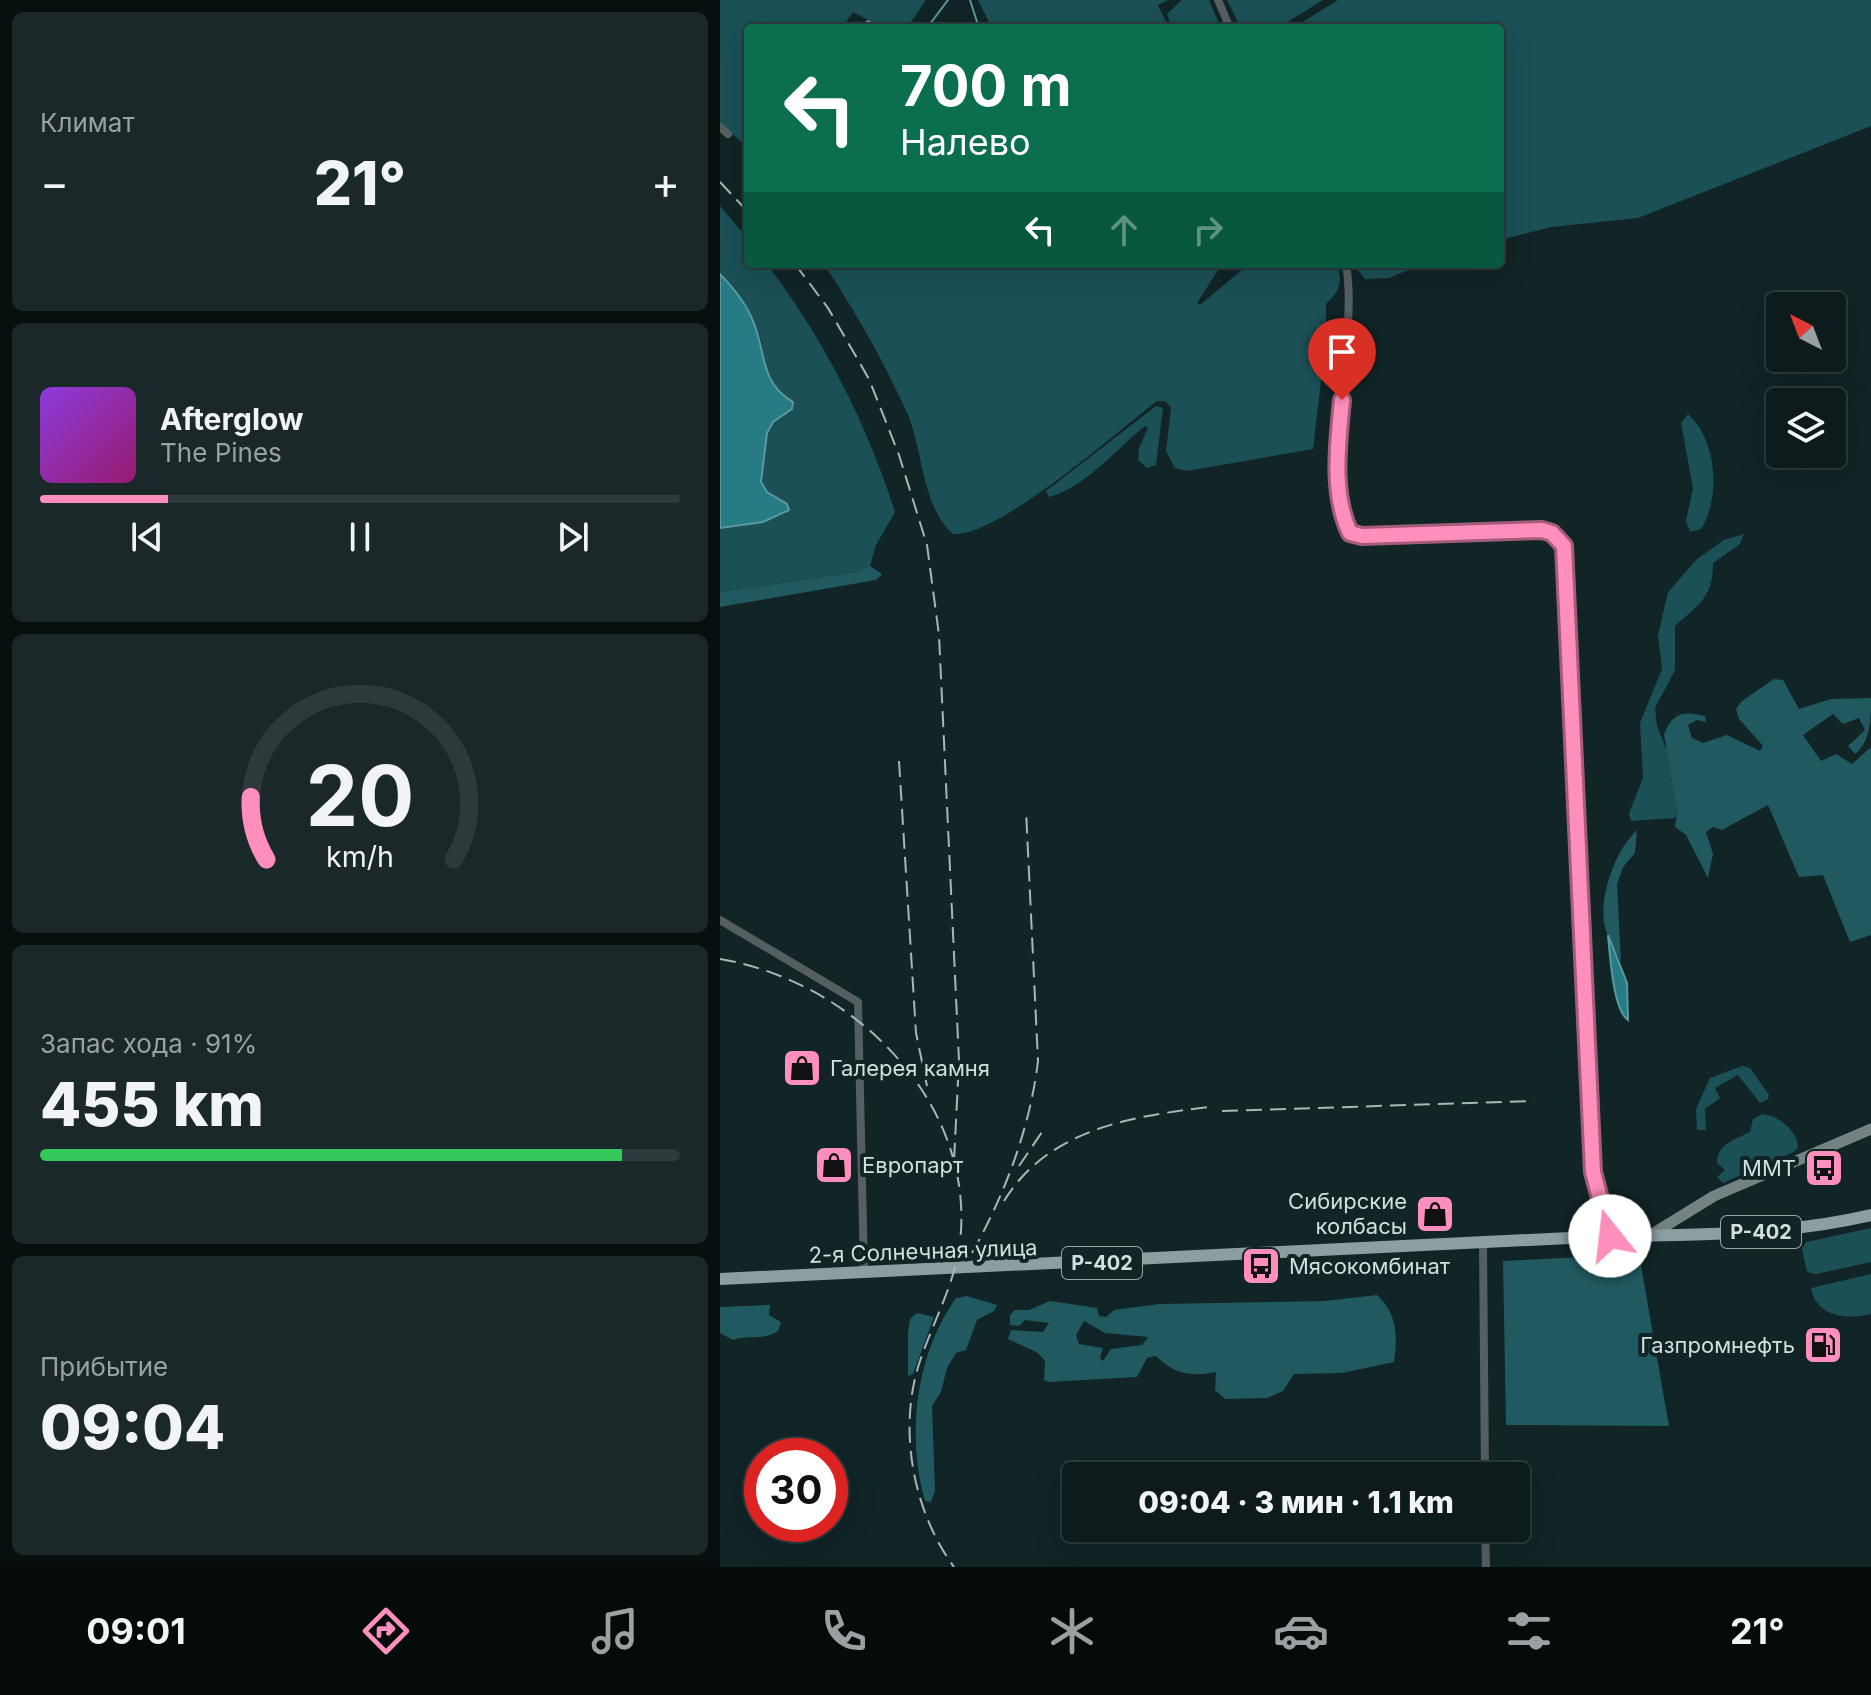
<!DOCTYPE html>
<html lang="ru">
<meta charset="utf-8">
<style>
body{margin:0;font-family:Inter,sans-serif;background:#1b2829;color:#f1f3f6;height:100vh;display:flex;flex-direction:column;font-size:30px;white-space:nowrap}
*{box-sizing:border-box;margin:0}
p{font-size:26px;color:#9aa1a3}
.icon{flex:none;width:44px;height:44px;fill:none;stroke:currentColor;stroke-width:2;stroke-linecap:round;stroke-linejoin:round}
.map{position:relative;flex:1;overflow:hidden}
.side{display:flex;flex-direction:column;gap:12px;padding:12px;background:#070f0f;width:720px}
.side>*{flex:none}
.banner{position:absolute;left:24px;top:24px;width:760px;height:244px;border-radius:8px;box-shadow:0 8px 32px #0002,0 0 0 2px #2d393b;background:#0b6e4f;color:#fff;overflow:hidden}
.needle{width:52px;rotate:318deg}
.tools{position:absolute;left:1046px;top:292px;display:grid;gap:16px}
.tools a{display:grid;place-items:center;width:80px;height:80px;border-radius:8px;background:#0d1b1c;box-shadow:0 8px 32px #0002,0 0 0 2px #2d393b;font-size:40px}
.speed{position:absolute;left:24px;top:1438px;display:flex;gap:16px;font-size:40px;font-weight:700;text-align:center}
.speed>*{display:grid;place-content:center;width:104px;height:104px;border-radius:50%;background:#0d1b1c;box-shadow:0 8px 32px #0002,0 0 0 2px #2d393b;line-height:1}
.speed .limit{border:12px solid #d22;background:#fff;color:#111}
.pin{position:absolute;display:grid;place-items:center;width:68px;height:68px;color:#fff;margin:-82px -34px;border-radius:50% 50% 50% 0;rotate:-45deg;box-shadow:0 0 8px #0007}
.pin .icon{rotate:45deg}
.me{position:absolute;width:88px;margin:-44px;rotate:344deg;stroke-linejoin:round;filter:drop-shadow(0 0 6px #0008)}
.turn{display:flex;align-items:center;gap:28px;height:168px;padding:0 24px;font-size:36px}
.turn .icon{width:104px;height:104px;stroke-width:2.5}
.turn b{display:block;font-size:56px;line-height:68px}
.lanes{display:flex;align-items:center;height:76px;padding:0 24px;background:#0003;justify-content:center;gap:40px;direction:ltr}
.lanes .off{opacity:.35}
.big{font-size:60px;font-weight:800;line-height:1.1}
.side .card{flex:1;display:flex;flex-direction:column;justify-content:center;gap:12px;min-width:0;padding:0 28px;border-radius:12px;background:#1b2829}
.side .dial{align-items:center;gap:0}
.dial svg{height:208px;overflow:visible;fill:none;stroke:#2d393b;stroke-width:7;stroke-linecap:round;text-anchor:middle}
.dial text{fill:#f1f3f6;stroke:none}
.song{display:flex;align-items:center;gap:24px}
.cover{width:96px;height:96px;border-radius:12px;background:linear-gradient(135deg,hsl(270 70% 55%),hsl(320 70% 35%))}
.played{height:8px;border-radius:4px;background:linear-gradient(90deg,#fe8ebb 20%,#2d393b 20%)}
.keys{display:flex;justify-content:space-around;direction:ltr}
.heat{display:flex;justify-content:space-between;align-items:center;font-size:44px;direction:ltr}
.charge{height:12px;border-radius:6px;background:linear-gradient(90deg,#34c759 91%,#2d393b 0)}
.trip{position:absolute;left:342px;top:1462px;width:468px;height:80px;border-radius:8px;background:#0d1b1c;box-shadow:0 8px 32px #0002,0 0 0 2px #2d393b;font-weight:800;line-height:80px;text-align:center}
.tab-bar{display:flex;height:128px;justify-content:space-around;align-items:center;background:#050b0b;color:#9aa1a3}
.tab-bar .icon{width:56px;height:56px}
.tab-bar .on{color:#fe8ebb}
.tab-bar b{font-size:36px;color:#f1f3f6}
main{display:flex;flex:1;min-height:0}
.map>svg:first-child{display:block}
.green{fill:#1b5056}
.forest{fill:#205960;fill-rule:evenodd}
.water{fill:#267b84;stroke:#5a999f;stroke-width:2}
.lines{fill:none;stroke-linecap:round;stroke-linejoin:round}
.stream{stroke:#5a999f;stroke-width:2}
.street{stroke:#565f60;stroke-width:8}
.secondary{stroke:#748284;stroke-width:11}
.primary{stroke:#8b9ea0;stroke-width:12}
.rail{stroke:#a8b6b7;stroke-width:2;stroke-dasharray:16 8;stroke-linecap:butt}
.route-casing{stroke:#a55c7a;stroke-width:20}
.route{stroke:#fe8ebb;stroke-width:14}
.labels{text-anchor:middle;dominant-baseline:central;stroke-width:8;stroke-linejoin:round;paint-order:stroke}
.shield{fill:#112426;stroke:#98a6a8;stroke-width:2}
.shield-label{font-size:20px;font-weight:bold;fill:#d2dedf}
.poi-label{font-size:22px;fill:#d2dedf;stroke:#112426;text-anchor:start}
.street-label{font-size:22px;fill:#d2dedf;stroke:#112426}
</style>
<main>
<section class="side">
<div class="card"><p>Климат</p>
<div class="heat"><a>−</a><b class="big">21°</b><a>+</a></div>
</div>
<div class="card">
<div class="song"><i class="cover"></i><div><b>Afterglow</b><p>The Pines</p></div></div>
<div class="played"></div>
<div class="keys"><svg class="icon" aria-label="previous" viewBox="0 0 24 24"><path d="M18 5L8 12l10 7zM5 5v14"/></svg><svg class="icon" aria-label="pause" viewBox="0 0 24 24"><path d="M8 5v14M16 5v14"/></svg><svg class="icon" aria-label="next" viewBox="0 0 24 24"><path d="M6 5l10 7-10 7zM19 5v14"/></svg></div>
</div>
<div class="card dial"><svg viewBox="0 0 100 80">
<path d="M14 69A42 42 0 1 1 86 69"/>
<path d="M14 69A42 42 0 0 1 8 45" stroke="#fe8ebb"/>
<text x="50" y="56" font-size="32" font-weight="700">20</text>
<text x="50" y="72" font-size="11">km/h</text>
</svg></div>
<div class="card"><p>Запас хода · 91%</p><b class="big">455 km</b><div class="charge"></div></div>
<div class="card"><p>Прибытие</p><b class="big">09:04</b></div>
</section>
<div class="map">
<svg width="1151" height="1567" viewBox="0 0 1151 1567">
<rect width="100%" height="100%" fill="#112426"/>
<path class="green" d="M0,0H206L187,28H164L133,12L122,28H28V147L0,124Z
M258,0H448L438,5L449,28H272Z
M462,0H489L501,28H452L447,14Z
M507,0H603L558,28H521Z
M618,0H1151V126L918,218L831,227L780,240V28H573Z
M0,206L28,239V264H47C103,338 147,423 175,512L156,545L150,566L137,572L0,592V528L54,518L67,504L46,492L41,482L47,433L53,422L72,409L48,380L41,340L32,317L0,274Z
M104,264H502L477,303L480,305L529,264H617C623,282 620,291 606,304V338L593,449L467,471L455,468L446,451L451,408L445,401H437C395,433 279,537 233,534C202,507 203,451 188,415C163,359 137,315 104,264Z
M633,264H703L669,278L645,279Z
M436,406L443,408L436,465L427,468L418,460L419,448L428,428L425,426C396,449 366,487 329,497L326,491Z
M968,414C997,440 1001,497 981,529L970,532L966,521L973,488L961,423Z
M1024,534L1020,544L993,563C993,598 979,604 955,626V670L935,708L937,726L947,751L957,813L955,818L911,821L909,813L923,778L920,723L942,669L938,635L948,592L977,559L1004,540Z
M1022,1066L1030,1068L1049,1095L1048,1099L1040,1103L1018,1075L995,1088L1000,1098L985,1109L986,1130H977L976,1109L990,1078Z
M1042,1114C1058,1115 1078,1131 1078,1147L1074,1152L1003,1183L997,1177L1005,1170L997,1163C997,1144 1014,1140 1030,1132L1033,1119Z
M1151,1228V1262L1096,1274L1087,1272L1082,1249L1086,1242Z
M1151,1274V1314C1127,1320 1097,1317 1091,1289L1095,1287Z"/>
<path class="forest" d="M150,566L162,574L156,580L0,607V592L136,572Z
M1054,679L1063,680L1079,709L1111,699L1151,698C1151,719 1151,741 1135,754L1128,746L1145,730L1139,718L1123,724L1113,714L1083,735L1101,761L1116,754L1132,764L1151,747V935L1130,942L1103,875L1079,877L1048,805L1002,830L993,827L986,832L993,854L988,878L966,835L955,827L957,813L944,734C953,712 964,711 985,716L986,722L977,720L968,725L972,738L983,743L1007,735L1040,751L1043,746L1019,719L1016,709L1022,701Z
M917,830L915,853L903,867L897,884L901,962C895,951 888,939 885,927C878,898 895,850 917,830Z
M919,1254L949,1426L786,1425L783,1261Z
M657,1295C677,1313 678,1336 674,1362L622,1373L574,1374L563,1391L547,1398L505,1399L495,1390L496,1372C471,1377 454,1374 436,1356L427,1358L417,1377L329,1382L324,1380L325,1361L318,1353L288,1339L291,1330L323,1332L329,1323L305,1320L299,1326L290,1325V1315L295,1310H309L330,1301L377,1308L379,1316L386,1317L394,1310L439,1304L605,1301ZM364,1321L385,1333L428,1337L422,1345L391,1349L383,1361L380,1358L383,1348L359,1344L356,1335Z
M247,1296L277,1305L274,1311L257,1320L246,1350L236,1353L227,1368L221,1392L212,1406L215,1491L211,1502L205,1501C186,1434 196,1354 236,1298Z
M50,1305L49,1315L61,1322L58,1331C44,1341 29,1334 13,1340L0,1333V1307Z
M197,1313L214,1317L193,1374L188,1376V1332L190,1319Z"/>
<path class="water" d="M0,274C13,288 26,303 33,321C47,354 39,382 73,402L72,409L53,422L47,433L41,482L47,492L67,504L69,510L43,522L0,528Z
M888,935L907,983L908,1020C893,1010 890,955 888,935Z"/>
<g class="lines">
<path class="stream" d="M250,0L259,28
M137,28L148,21L160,28
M207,28L228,0"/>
<path class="street" d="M498,0L510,28
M0,127L8,134
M626,264C640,346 594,459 630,533L642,536L822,530L832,533L844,546L873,1172L890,1236
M0,920L138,1002L144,1272
M763,1244L765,1476
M765,1528L766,1567"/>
<path class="secondary" d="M929,1236L994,1196L1151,1129"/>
<path class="primary" d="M0,1279L890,1236C979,1235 1064,1235 1151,1215"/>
<path class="rail" d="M0,182L28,212
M75,264L108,308L149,379L179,455L207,545L219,635L239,1061L234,1161
M179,761L196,1033L207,1086
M0,959C132,981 256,1101 240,1242C235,1284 212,1324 199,1364C178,1430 193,1511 234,1567
M502,1111L814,1101
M299,1166L322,1132
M284,1201C328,1129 412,1116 490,1107
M252,1253C285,1194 310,1128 318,1061L306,810"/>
</g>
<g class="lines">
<defs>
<path id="route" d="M622,400C618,443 611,493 630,533L642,536L822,530L832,533L844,546L873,1172L890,1236"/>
</defs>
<use href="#route" class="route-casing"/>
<use href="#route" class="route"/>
</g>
<defs>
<symbol id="shop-square" viewBox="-11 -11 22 22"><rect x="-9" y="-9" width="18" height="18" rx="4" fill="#fe8ebb" stroke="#112426"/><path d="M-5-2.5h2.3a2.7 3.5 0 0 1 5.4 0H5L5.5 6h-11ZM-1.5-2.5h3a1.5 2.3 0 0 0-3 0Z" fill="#111"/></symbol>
<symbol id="bus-square" viewBox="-11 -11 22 22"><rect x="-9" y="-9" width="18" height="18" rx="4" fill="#fe8ebb" stroke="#112426"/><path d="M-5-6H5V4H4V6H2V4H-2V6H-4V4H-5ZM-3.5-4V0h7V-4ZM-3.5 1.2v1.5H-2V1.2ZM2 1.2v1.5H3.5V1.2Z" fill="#111"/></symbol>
<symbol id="fuel-square" viewBox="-11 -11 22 22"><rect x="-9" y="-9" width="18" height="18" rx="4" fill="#fe8ebb" stroke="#112426"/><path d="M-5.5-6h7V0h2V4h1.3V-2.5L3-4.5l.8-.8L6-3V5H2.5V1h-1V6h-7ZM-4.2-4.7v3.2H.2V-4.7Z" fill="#111"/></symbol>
</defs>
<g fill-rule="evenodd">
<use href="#shop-square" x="60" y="1046" width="44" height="44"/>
<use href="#shop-square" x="92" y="1143" width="44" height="44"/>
<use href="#bus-square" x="1082" y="1146" width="44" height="44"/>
<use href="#shop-square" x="693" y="1192" width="44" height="44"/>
<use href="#bus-square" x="519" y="1244" width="44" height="44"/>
<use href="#fuel-square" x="1081" y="1323" width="44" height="44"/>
</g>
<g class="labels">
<g class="shield">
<rect x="1001" y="1216" width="80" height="32" rx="6"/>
<rect x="342" y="1247" width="80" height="32" rx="6"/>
</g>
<g class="shield-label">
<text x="1041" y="1232">Р-402</text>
<text x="382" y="1263">Р-402</text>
</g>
<g class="poi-label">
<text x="110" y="1068">Галерея камня</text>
<text x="142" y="1165">Европарт</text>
<text x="1076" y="1168" text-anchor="end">ММТ</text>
<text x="687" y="1201" text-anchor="end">Сибирские<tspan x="687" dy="25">колбасы</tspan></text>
<text x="569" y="1266">Мясокомбинат</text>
<text x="1075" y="1345" text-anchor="end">Газпромнефть</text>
</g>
<g class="street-label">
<text transform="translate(203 1251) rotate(-2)">2-я Солнечная улица</text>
</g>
</g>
</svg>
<div class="tools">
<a><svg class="needle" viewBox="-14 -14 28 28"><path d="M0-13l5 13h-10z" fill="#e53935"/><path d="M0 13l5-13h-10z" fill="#9aa1a3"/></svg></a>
<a><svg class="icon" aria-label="layers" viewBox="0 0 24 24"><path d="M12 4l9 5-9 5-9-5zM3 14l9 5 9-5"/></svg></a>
</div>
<div class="speed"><div class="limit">30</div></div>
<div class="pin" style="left:622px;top:400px;background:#d93025"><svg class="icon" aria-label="arrive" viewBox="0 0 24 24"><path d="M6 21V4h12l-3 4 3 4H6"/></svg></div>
<svg class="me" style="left:890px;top:1236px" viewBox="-20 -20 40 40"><circle r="19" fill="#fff"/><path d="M0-13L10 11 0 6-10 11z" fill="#fe8ebb"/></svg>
<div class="trip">09:04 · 3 мин · 1.1 km</div>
<div class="banner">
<div class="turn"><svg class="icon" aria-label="left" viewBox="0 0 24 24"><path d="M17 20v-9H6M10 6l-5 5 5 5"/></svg><div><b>700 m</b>Налево</div></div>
<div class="lanes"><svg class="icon" aria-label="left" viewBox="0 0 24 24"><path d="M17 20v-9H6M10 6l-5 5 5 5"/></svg><svg class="icon off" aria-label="ahead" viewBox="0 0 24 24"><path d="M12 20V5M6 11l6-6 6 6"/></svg><svg class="icon off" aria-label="right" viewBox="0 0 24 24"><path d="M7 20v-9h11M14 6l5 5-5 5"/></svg></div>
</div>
</div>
</main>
<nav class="tab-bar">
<b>09:01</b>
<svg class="icon on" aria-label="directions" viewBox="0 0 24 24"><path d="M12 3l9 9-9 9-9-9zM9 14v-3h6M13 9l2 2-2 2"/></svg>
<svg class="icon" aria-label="music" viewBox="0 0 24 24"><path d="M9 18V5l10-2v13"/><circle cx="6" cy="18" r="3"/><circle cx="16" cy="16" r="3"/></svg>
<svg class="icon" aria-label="phone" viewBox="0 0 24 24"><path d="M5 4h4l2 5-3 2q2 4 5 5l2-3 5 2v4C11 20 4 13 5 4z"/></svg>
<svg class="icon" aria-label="climate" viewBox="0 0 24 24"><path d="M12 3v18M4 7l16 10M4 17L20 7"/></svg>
<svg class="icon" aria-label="car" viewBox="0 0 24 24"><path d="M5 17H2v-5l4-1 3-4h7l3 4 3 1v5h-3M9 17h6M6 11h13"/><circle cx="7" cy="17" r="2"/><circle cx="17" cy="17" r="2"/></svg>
<svg class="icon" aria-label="filters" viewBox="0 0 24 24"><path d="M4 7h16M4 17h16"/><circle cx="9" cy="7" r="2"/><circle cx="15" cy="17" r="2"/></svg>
<b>21°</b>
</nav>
